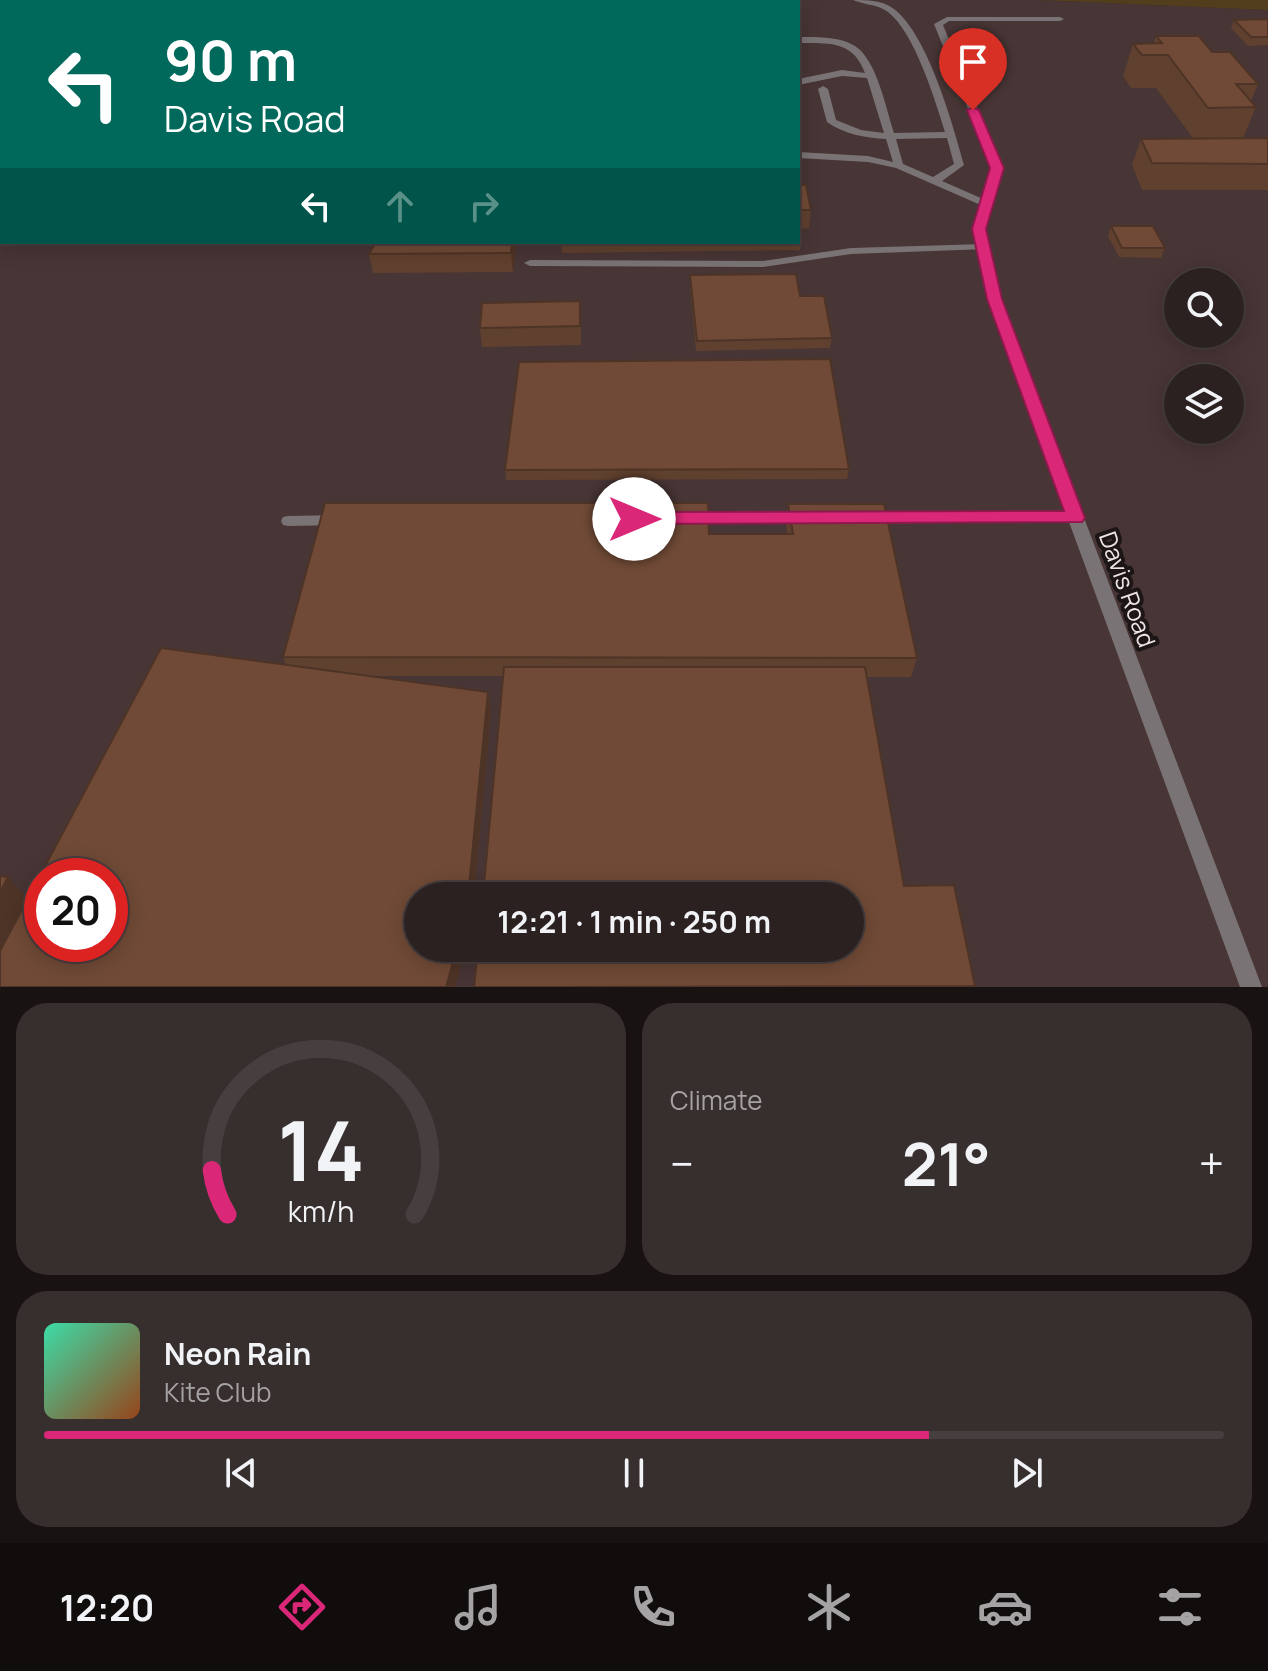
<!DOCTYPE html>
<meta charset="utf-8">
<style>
body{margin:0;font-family:Manrope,sans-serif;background:#372e2e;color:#f1f3f6;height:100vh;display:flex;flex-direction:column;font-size:30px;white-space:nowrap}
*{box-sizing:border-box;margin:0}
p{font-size:26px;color:#a6a3a5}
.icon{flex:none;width:44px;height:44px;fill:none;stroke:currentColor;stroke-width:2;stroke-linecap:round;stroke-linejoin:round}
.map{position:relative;height:987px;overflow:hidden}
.panel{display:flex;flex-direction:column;gap:16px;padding:16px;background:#181212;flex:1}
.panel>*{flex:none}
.hud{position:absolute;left:0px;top:0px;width:800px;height:244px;box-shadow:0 4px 20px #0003,0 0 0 2px #473e3f;background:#00695c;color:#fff;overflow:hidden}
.buttons{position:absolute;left:1164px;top:268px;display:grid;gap:16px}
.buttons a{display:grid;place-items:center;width:80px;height:80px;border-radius:50%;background:#2b2121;box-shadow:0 4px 20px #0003,0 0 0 2px #473e3f;font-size:40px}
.speed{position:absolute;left:24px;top:858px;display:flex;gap:16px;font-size:40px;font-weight:700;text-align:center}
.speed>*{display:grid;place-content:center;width:104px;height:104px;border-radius:50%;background:#2b2121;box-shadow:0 4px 20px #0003,0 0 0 2px #473e3f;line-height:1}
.speed .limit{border:12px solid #d22;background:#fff;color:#111}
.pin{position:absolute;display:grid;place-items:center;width:68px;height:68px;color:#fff;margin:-82px -34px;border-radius:50% 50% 50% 0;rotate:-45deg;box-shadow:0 0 8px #0007}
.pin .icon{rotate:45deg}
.me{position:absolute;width:88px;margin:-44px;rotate:90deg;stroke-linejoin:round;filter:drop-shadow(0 0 6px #0008)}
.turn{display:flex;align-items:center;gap:28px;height:168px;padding:0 32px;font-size:36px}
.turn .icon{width:104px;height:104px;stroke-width:2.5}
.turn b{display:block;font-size:56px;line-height:68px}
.lanes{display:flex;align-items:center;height:76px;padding:0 32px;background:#0003;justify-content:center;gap:40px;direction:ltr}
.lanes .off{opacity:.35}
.big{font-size:60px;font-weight:700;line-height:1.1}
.panel .card{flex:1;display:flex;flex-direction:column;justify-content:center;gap:12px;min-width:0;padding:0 28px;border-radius:32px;background:#372e2e}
.panel .dial{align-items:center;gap:0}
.dial svg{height:208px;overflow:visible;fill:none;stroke:#473e3f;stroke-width:7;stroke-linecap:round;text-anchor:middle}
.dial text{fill:#f1f3f6;stroke:none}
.song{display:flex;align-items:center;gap:24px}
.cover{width:96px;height:96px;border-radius:12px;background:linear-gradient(135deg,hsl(160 70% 55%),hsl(20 70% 35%))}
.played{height:8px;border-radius:4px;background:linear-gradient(90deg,#db2777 75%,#473e3f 75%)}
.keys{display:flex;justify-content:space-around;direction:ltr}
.heat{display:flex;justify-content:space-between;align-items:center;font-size:44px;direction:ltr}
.panel .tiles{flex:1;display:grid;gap:16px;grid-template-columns:1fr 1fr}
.card:last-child{grid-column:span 2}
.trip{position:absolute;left:404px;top:882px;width:460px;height:80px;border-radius:40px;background:#2b2121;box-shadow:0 4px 20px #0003,0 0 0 2px #473e3f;font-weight:700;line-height:80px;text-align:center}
.dock{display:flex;height:128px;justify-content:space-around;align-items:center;background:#110d0d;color:#a6a3a5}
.dock .icon{width:56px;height:56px}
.dock .current{color:#db2777}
.dock b{font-size:36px;color:#f1f3f6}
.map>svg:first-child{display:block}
.built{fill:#483535;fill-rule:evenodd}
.green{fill:#523d1d}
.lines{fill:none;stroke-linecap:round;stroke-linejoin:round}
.service{fill:#7a7376;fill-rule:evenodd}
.minor{fill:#7a7376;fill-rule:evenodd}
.wall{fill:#60402e}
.shaded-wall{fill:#4e3426}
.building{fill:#704a36;stroke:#4e3426;stroke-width:2;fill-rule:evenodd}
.route{fill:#db2777;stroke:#8e194d;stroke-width:2}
.labels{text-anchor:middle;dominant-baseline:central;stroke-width:8;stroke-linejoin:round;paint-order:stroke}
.street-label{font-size:24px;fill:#eee6e6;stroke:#1c1616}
</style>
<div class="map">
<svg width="1268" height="987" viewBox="0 0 1268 987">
<rect width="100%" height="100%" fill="#392c2c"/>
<path class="built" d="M0,0H1037L1268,10V987H0ZM2,2H798V242H2ZM1178,282H1230V334H1178ZM1178,378H1230V430H1178ZM42,876H110V944H42ZM418,896H850V948H418Z"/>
<path class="green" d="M1037,0H1268V10Z"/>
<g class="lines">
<path class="service" d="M853,0C868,0 882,0 894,9C928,35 953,125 964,165L942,181L983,199L992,168L934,24L947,17H1060L1064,19L1060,21H949L943,25L1002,168L991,206H983L896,168L868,162L798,158V152L868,156L893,162L886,139C865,138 844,134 827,122L818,89L823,86L828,89L836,120L861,130L884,133L867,78L842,76L798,85V79L842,70L865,73C853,40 828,43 798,43V37C816,37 839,36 855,46C877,60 886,109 894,133L945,132C935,100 915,33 888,12C878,4 864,5 853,0ZM947,138L954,164L933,177L903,164L896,139Z
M983,244L987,245V249L851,254L763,267L530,266L524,263L530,260L763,261L851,248Z
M868,513H1076L1081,514L1083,518L1081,522L1076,523H868L863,522L861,518L863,514Z
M692,514H803L808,515L810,519L808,523L803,524H692L687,523L685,519L687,515Z
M339,515L344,516L346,520L344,524L339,525L288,526L283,525L281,521L283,517L288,516Z"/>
<path class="minor" d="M987,200L993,204L985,229L1001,299L1262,987H1240L987,299L973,229L981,204Z"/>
</g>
<path class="wall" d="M1268,19V45L1248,46L1231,28L1234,20Z
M1156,36L1212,52L1258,84L1251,101L1256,107L1243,138H1268V190H1142L1132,165L1141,139L1193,138L1156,88H1131L1123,76L1133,44L1154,43Z
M798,185L811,210L809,228L802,229L800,250L562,253L561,242H798Z
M1111,226L1165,248L1161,258L1119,257L1108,236Z
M376,242H517L513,272L373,273L369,254Z
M690,275L800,296L832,338L830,348L696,351L690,285Z
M581,320V345L482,347L480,328Z
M849,469L847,479L506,480L505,470Z
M788,504L917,658L911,677H867L904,886L975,986V987H474L503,676H371L488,692L491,711L474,896L28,899L286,665L283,657L709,534H787L786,524Z"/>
<path class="shaded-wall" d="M512,242H517L513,272L511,253Z
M488,692L491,711L474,896H468Z
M8,877L30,902L0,958V892Z
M457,948H466L455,987H446Z"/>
<path class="building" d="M613,0H725V2H608Z
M1268,19V37H1251L1234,20Z
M1156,36H1199L1212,52H1230L1258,84H1236L1256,107L1208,108L1168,55H1142L1133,44L1162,43Z
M1268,138V164L1152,163L1141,139Z
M798,185H806L811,210H798L802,231H798Z
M1111,226H1153L1165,248H1122Z
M376,242H512L511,253L369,254Z
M796,274L800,296H824L832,338L697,341L690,275Z
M580,301V326L480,328L482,303Z
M830,359L849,469L505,470L519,362Z
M325,503H708L709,534H793L788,504H884L917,658L283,657Z
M161,648L488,692L468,896H418V948H457L446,987H0V951ZM42,876H110V944H42Z
M504,667H865L904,886L954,885L975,986L474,987L478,948H850V896H483Z
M0,876L8,877L0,892Z"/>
<path class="route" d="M973,107L979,110L1004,168L986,229L1002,299L1085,518L1082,522L628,524V514L634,512L1064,511L987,299L972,229L990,168L967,110Z"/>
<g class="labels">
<g class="street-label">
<text transform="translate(1128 589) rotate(70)">Davis Road</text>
</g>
</g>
</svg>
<div class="buttons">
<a><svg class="icon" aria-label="search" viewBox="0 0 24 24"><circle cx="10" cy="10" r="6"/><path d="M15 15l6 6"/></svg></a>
<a><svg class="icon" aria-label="layers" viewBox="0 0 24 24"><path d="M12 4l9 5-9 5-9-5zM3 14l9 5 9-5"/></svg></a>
</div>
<div class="speed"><div class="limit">20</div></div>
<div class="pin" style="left:973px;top:110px;background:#d93025"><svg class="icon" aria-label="arrive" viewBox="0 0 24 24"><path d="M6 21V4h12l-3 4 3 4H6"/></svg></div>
<svg class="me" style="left:634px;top:519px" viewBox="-20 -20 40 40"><circle r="19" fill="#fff"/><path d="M0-13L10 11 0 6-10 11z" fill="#db2777"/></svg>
<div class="trip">12:21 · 1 min · 250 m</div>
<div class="hud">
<div class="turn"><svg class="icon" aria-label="left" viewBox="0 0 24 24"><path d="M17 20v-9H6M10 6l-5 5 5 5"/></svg><div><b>90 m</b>Davis Road</div></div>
<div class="lanes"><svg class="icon" aria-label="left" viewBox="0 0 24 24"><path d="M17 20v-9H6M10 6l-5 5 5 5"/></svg><svg class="icon off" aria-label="ahead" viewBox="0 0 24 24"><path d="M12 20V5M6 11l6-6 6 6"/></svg><svg class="icon off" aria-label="right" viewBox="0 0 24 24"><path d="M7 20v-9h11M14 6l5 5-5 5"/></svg></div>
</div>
</div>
<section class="panel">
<div class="tiles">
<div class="card dial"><svg viewBox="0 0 100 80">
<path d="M14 69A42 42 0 1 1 86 69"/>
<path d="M14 69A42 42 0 0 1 8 52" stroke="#db2777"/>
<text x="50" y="56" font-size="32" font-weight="700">14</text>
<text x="50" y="72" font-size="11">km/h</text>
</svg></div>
<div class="card"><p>Climate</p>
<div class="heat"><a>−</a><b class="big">21°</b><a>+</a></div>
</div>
<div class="card">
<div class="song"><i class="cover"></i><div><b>Neon Rain</b><p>Kite Club</p></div></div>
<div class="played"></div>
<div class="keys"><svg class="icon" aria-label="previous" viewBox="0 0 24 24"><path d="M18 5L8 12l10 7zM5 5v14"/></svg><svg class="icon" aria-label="pause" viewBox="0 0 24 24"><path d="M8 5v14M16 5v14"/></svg><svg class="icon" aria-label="next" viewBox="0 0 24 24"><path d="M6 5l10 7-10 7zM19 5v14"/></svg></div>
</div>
</div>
</section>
<nav class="dock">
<b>12:20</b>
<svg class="icon current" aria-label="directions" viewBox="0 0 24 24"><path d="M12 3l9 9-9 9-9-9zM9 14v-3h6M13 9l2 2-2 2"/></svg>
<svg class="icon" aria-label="music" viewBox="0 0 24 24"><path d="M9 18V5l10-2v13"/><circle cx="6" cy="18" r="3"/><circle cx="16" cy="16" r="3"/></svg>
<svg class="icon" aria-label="phone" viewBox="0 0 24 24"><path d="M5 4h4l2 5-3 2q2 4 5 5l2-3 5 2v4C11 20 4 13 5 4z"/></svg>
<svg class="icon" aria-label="climate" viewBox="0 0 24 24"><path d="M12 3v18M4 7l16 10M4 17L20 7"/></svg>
<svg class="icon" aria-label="car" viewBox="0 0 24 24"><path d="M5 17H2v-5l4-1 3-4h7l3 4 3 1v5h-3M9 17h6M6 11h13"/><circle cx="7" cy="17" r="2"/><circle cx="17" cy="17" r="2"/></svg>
<svg class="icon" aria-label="filters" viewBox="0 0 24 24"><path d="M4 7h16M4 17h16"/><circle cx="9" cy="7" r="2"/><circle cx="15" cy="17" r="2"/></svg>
</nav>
